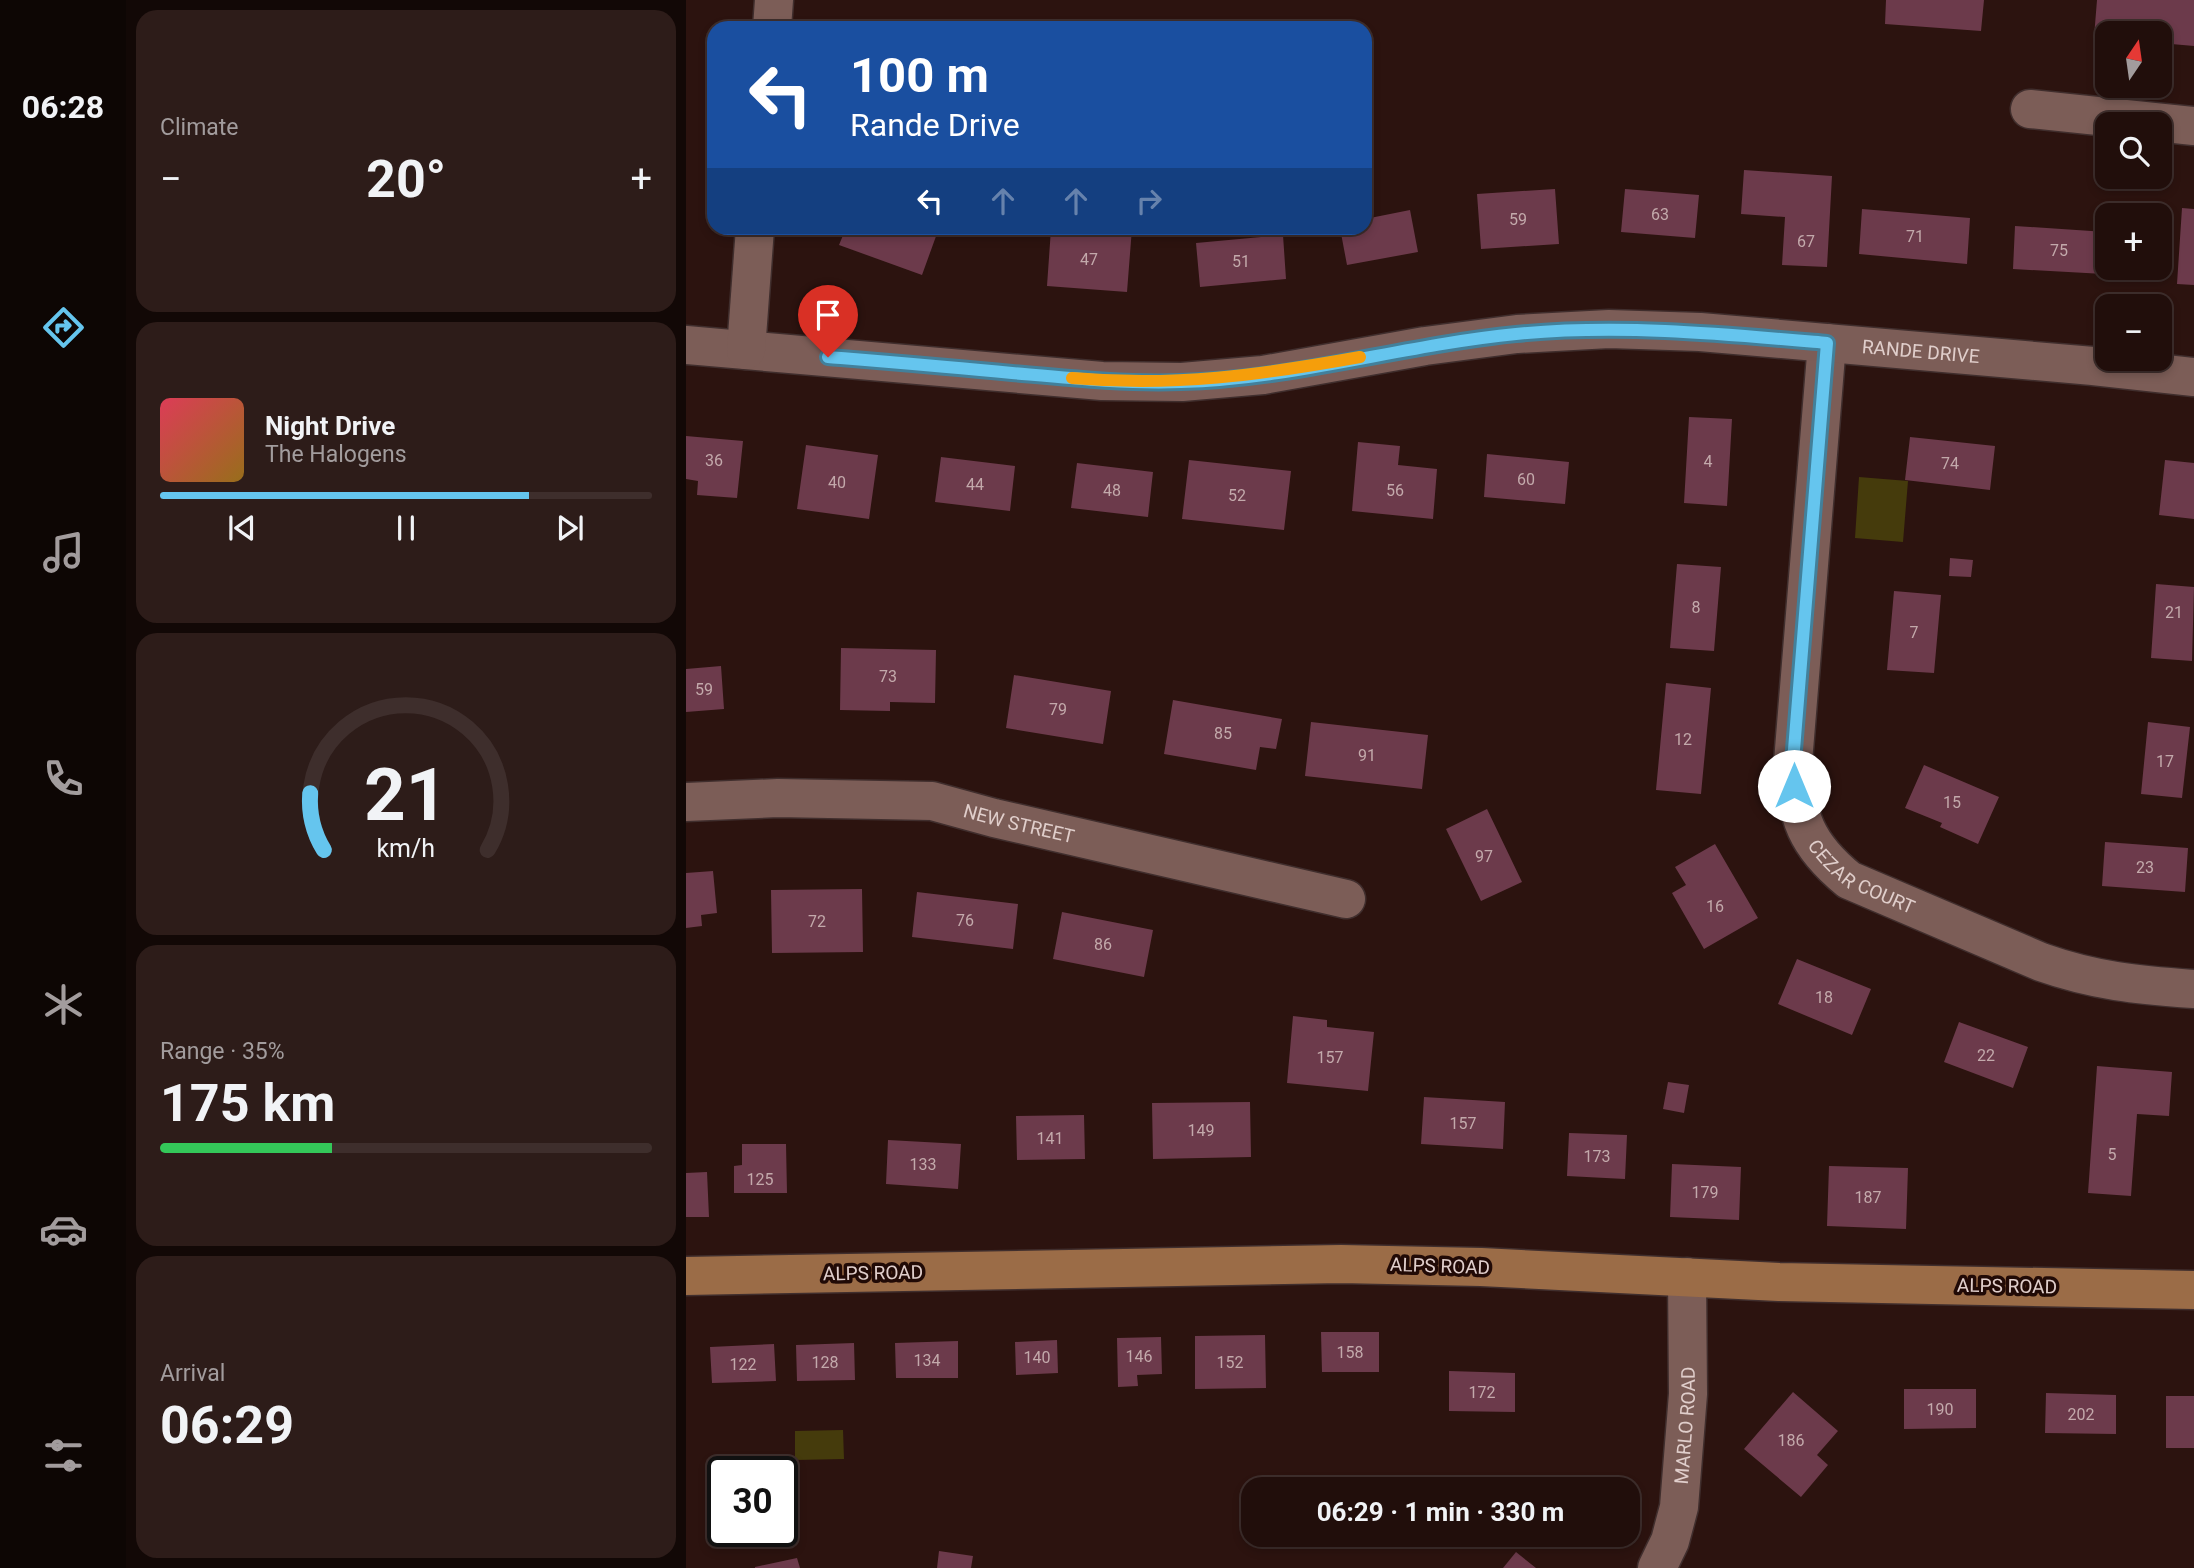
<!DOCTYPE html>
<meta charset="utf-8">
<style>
body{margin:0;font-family:Roboto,sans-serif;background:#2d1c19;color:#f1f3f6;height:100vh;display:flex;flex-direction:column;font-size:26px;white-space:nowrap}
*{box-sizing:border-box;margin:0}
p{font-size:23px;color:#a29c9d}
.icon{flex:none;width:38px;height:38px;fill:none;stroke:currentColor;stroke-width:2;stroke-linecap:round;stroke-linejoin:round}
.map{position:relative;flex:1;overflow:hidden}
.sheet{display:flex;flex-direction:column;gap:10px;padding:10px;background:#120806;width:560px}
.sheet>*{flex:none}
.guide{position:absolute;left:21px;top:21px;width:665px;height:214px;border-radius:21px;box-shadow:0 4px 10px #0003,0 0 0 2px #3e2e2c;background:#1a4fa0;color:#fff;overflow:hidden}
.needle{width:46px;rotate:13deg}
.fabs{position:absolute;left:1409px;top:21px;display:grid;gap:14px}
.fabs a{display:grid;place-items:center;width:77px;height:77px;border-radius:14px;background:#210e0b;box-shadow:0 4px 10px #0003,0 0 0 2px #3e2e2c;font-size:35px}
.speed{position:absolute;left:21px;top:1456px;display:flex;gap:14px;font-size:35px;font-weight:700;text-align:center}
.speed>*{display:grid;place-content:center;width:91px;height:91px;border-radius:50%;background:#210e0b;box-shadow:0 4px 10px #0003,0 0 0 2px #3e2e2c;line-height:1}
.speed .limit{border:4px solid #111;border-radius:10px;background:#fff;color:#111}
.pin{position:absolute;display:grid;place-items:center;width:60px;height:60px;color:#fff;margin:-72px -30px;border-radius:50% 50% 50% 0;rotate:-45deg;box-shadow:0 0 7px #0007}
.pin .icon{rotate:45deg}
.me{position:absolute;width:77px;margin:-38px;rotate:0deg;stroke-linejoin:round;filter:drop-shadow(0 0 5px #0008)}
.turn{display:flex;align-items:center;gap:24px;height:147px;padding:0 28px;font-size:32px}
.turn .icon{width:91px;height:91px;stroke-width:2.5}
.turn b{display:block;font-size:49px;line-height:60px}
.lanes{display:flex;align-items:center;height:66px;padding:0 28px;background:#0003;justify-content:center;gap:35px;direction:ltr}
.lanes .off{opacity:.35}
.big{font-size:52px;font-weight:700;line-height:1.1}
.sheet .tile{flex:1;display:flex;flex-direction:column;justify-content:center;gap:10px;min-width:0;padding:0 24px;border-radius:21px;background:#2d1c19}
.sheet .dial{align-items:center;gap:0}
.dial svg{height:182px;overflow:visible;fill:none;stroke:#3e2e2c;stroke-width:7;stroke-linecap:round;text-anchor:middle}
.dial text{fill:#f1f3f6;stroke:none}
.song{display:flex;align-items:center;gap:21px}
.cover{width:84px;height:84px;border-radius:10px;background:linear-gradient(135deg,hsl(350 70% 55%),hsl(40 70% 35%))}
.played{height:7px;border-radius:4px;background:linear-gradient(90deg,#65c5ee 75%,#3e2e2c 75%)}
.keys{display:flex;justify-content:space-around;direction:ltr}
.heat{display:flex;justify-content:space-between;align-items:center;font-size:38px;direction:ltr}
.charge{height:10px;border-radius:5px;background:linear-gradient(90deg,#34c759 35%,#3e2e2c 0)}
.trip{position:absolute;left:555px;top:1477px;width:399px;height:70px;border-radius:21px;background:#210e0b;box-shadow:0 4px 10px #0003,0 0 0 2px #3e2e2c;font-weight:700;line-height:70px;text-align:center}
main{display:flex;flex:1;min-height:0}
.tabs{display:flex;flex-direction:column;width:126px;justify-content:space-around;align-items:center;background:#0d0604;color:#a29c9d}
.tabs .icon{width:49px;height:49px}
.tabs .selected{color:#65c5ee}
.tabs b{font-size:32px;color:#f1f3f6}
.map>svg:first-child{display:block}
.green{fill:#453b0c}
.building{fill:#6c3a4b}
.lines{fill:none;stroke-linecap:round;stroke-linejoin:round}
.minor-casing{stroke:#402e2d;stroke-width:41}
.major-casing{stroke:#402e2d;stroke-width:41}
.minor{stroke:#7c5d57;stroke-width:38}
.major{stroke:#9b6c47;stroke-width:38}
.route-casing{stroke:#42809b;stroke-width:18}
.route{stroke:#65c5ee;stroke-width:12}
.slow{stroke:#f59e0b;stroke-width:12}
.labels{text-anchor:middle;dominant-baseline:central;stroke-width:7;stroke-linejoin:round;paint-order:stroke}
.number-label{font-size:16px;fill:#c3a9ab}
.street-label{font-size:19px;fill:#e0cecb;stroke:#210a06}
</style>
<main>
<nav class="tabs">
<b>06:28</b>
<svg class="icon selected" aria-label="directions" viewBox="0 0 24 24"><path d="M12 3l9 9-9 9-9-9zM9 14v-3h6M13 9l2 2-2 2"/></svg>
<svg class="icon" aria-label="music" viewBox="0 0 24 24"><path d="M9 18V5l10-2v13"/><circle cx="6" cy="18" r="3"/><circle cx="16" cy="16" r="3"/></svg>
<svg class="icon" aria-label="phone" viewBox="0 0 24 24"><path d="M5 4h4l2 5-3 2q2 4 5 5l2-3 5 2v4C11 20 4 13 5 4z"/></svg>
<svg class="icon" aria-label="climate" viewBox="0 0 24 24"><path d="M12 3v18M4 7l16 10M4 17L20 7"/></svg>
<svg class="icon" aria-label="car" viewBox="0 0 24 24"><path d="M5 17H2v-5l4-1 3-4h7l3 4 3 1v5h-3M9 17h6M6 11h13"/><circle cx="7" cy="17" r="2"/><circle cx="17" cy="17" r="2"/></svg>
<svg class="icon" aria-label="filters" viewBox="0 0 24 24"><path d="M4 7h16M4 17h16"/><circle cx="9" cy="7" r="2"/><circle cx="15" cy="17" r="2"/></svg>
</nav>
<section class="sheet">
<div class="tile"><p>Climate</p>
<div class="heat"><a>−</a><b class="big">20°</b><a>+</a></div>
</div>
<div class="tile">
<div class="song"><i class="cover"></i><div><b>Night Drive</b><p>The Halogens</p></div></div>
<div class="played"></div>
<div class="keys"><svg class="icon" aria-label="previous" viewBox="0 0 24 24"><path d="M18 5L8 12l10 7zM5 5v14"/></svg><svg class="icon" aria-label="pause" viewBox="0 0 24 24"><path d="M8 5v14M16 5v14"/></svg><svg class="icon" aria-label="next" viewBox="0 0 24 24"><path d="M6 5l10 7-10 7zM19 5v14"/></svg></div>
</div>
<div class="tile dial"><svg viewBox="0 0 100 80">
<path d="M14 69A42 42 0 1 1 86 69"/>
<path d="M14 69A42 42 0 0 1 8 44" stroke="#65c5ee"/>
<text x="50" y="56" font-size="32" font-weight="700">21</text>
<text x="50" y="72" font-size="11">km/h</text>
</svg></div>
<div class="tile"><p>Range · 35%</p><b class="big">175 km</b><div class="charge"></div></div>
<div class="tile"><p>Arrival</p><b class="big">06:29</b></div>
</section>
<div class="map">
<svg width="1508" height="1568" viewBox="0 0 1508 1568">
<rect width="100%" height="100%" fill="#2c130f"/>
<path class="green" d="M1173,477L1222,481L1217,542L1169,538Z
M157,1430L158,1459L109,1460V1431Z"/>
<path class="building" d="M1200,0H1298L1295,31L1199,24Z
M1411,0H1508V46L1474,43V33H1421V38L1408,37Z
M1058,170L1146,176L1141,267L1096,265L1099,217L1055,214Z
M869,189L873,244L795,249L791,194Z
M939,189L1013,195L1009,238L935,232Z
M1496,208L1508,209V285L1491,284Z
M1176,209L1284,218L1281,264L1173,254Z
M724,210L732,252L661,265L654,228H679V219Z
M1329,226L1420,232L1418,274L1327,269Z
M160,228H253L236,275L153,245Z
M403,228H446L441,292L361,286L365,229L403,232Z
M597,235L600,279L514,287L510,243Z
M1003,417L1046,419L1041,506L998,503Z
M0,436L57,441L51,498L11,495L12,481L0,479Z
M1224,437L1309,446L1304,490L1219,480Z
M672,442L714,446L712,465L751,469L747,519L666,511Z
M120,445L192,455L183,519L111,509Z
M801,454L883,462L879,504L798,497Z
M255,457L329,466L324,511L249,502Z
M503,460L605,471L598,530L496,519Z
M1479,460L1508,463V519L1473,515Z
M391,463L467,472L462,517L385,508Z
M1264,558L1287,560L1285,577L1263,576Z
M991,564L1035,567L1028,651L984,648Z
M1470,584L1508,587L1506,661L1465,658Z
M1208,591L1255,595L1248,673L1201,670Z
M155,648L250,650L249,703L204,702V711L154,710Z
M35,666L38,709L0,712V669Z
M328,675L425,691L417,744L320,728Z
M980,683L1025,688L1015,794L970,790Z
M487,700L596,719L590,749L574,747L570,770L478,754Z
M625,722L742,735L736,789L619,776Z
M1462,722L1504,727L1496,798L1455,794Z
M1238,765L1313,797L1292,844L1254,827L1256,823L1219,808Z
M801,809L836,882L795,901L760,829Z
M1419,842L1502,848L1499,892L1416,886Z
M1029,844L1072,918L1018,949L986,893L1000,885L989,867Z
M27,871L31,913L15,915L16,926L0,928V873Z
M176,889L177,952L86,953L85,890Z
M231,892L332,904L327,949L226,937Z
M376,912L467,930L458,977L367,959Z
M1111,959L1185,989L1166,1035L1092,1004Z
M607,1016L641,1020V1027L688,1032L682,1091L601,1083Z
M1273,1022L1342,1047L1327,1088L1258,1062Z
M1411,1066L1486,1072L1483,1116L1451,1114L1445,1196L1402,1193Z
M982,1082L1003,1085L998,1113L977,1109Z
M738,1097L819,1102L817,1149L735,1144Z
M564,1102L565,1157L467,1159L466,1103Z
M398,1115L399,1159L331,1160L330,1116Z
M883,1133L941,1135L939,1179L881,1176Z
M202,1140L275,1144L272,1189L200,1184Z
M56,1144H100L101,1193H48V1166L56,1165Z
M986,1164L1055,1167L1053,1220L984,1217Z
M1143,1166L1222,1168L1220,1229L1141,1226Z
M21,1172L23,1217H0V1173Z
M635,1332H693V1372H636Z
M579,1335L580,1388L509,1389V1336Z
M475,1337L476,1374L451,1375L452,1386L432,1387L431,1338Z
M371,1340L372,1373L330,1375L329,1342Z
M272,1341V1378H210L209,1343Z
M168,1343L169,1380L111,1381L110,1345Z
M88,1344L90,1381L26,1383L24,1347Z
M763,1371L829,1373V1412L763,1411Z
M1218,1389H1290V1428L1218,1429Z
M1107,1392L1152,1431L1131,1455L1142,1465L1115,1497L1058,1449Z
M1360,1393L1430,1395V1434L1359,1433Z
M1480,1396H1508V1448H1480Z
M253,1551L287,1556L285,1568H251Z
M830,1552L850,1568H817Z
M111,1558L114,1568H69V1567Z"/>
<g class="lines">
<defs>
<g id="minor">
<path d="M86,28L88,0"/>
<path d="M1344,109L1508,126"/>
<path id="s1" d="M1141,343L1107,762C1110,817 1120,845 1163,880L1355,962C1409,981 1451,985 1508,989"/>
<path id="s2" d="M0,345L416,381L496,382L577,375L739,346L831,334L923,329L1014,332L1407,366L1508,377"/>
<path d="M60,350L69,228"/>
<path id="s3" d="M0,802L92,798L246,801L308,818L660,899"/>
<path id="s4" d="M971,1568L984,1541L993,1507L1002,1394L1001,1277"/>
</g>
<path id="major" d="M0,1276L655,1264L795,1267L1093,1282L1508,1290"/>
</defs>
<use href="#minor" class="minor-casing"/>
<use href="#major" class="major-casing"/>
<use href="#minor" class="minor"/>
<use href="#major" class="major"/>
</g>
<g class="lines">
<defs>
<path id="route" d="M142,357C203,362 265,367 326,373C382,378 439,384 495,382C608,379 718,345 830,334C934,324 1038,334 1141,343L1107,762L1108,786"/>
</defs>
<use href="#route" class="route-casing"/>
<use href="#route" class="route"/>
<path class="slow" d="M386,378C489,387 574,375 674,357"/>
</g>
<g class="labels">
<g class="number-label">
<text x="974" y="214">63</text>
<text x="832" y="219">59</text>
<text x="1229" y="236">71</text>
<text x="1120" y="241">67</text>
<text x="1373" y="250">75</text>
<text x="403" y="259">47</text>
<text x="555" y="261">51</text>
<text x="28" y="460">36</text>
<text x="1022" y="461">4</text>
<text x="1264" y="463">74</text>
<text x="840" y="479">60</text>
<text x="151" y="482">40</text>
<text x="289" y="484">44</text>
<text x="426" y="490">48</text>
<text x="709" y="490">56</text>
<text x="551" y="495">52</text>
<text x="1010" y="607">8</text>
<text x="1488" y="612">21</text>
<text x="1228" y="632">7</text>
<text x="202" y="676">73</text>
<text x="18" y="689">59</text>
<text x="372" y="709">79</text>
<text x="537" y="733">85</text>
<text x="997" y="739">12</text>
<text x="681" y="755">91</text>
<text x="1479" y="761">17</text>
<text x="1266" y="802">15</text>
<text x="798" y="856">97</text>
<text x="1459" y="867">23</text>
<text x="1029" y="906">16</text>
<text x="279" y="920">76</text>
<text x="131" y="921">72</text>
<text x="417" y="944">86</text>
<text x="1138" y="997">18</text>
<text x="1300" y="1055">22</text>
<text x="644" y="1057">157</text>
<text x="777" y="1123">157</text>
<text x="515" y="1130">149</text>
<text x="364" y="1138">141</text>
<text x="1426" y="1154">5</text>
<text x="911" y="1156">173</text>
<text x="237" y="1164">133</text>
<text x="74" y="1179">125</text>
<text x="1019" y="1192">179</text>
<text x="1182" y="1197">187</text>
<text x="664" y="1352">158</text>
<text x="453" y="1356">146</text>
<text x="351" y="1357">140</text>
<text x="241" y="1360">134</text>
<text x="139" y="1362">128</text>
<text x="544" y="1362">152</text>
<text x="57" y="1364">122</text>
<text x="796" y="1392">172</text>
<text x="1254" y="1409">190</text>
<text x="1395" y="1414">202</text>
<text x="1105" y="1440">186</text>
</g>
<g class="street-label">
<text stroke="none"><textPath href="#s2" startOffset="1241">RANDE DRIVE</textPath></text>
<text stroke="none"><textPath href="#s3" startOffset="336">NEW STREET</textPath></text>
<text stroke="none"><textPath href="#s1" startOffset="565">CEZAR COURT</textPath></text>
<text transform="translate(754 1266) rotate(2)">ALPS ROAD</text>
<text transform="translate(187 1273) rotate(-1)">ALPS ROAD</text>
<text transform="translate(1321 1286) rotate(1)">ALPS ROAD</text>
<text stroke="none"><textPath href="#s4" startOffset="147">MARLO ROAD</textPath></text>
</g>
</g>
</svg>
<div class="fabs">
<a><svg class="needle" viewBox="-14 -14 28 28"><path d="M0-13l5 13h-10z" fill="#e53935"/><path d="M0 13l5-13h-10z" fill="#a29c9d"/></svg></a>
<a><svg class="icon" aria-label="search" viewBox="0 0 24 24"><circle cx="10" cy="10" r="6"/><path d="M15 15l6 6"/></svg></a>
<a>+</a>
<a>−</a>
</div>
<div class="speed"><div class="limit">30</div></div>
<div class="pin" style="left:142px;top:357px;background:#d93025"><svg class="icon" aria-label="arrive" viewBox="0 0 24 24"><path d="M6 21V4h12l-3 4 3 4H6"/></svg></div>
<svg class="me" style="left:1108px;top:786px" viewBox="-20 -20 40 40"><circle r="19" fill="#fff"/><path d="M0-13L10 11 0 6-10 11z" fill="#65c5ee"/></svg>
<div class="trip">06:29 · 1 min · 330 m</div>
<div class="guide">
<div class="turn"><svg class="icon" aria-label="left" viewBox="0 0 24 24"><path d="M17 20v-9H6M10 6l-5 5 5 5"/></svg><div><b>100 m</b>Rande Drive</div></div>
<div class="lanes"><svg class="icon" aria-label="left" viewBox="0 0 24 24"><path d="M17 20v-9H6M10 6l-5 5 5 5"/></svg><svg class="icon off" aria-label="ahead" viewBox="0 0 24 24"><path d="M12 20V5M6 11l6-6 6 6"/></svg><svg class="icon off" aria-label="ahead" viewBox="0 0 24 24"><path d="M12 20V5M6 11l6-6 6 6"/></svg><svg class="icon off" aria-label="right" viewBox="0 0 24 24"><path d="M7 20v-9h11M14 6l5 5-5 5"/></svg></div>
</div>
</div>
</main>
